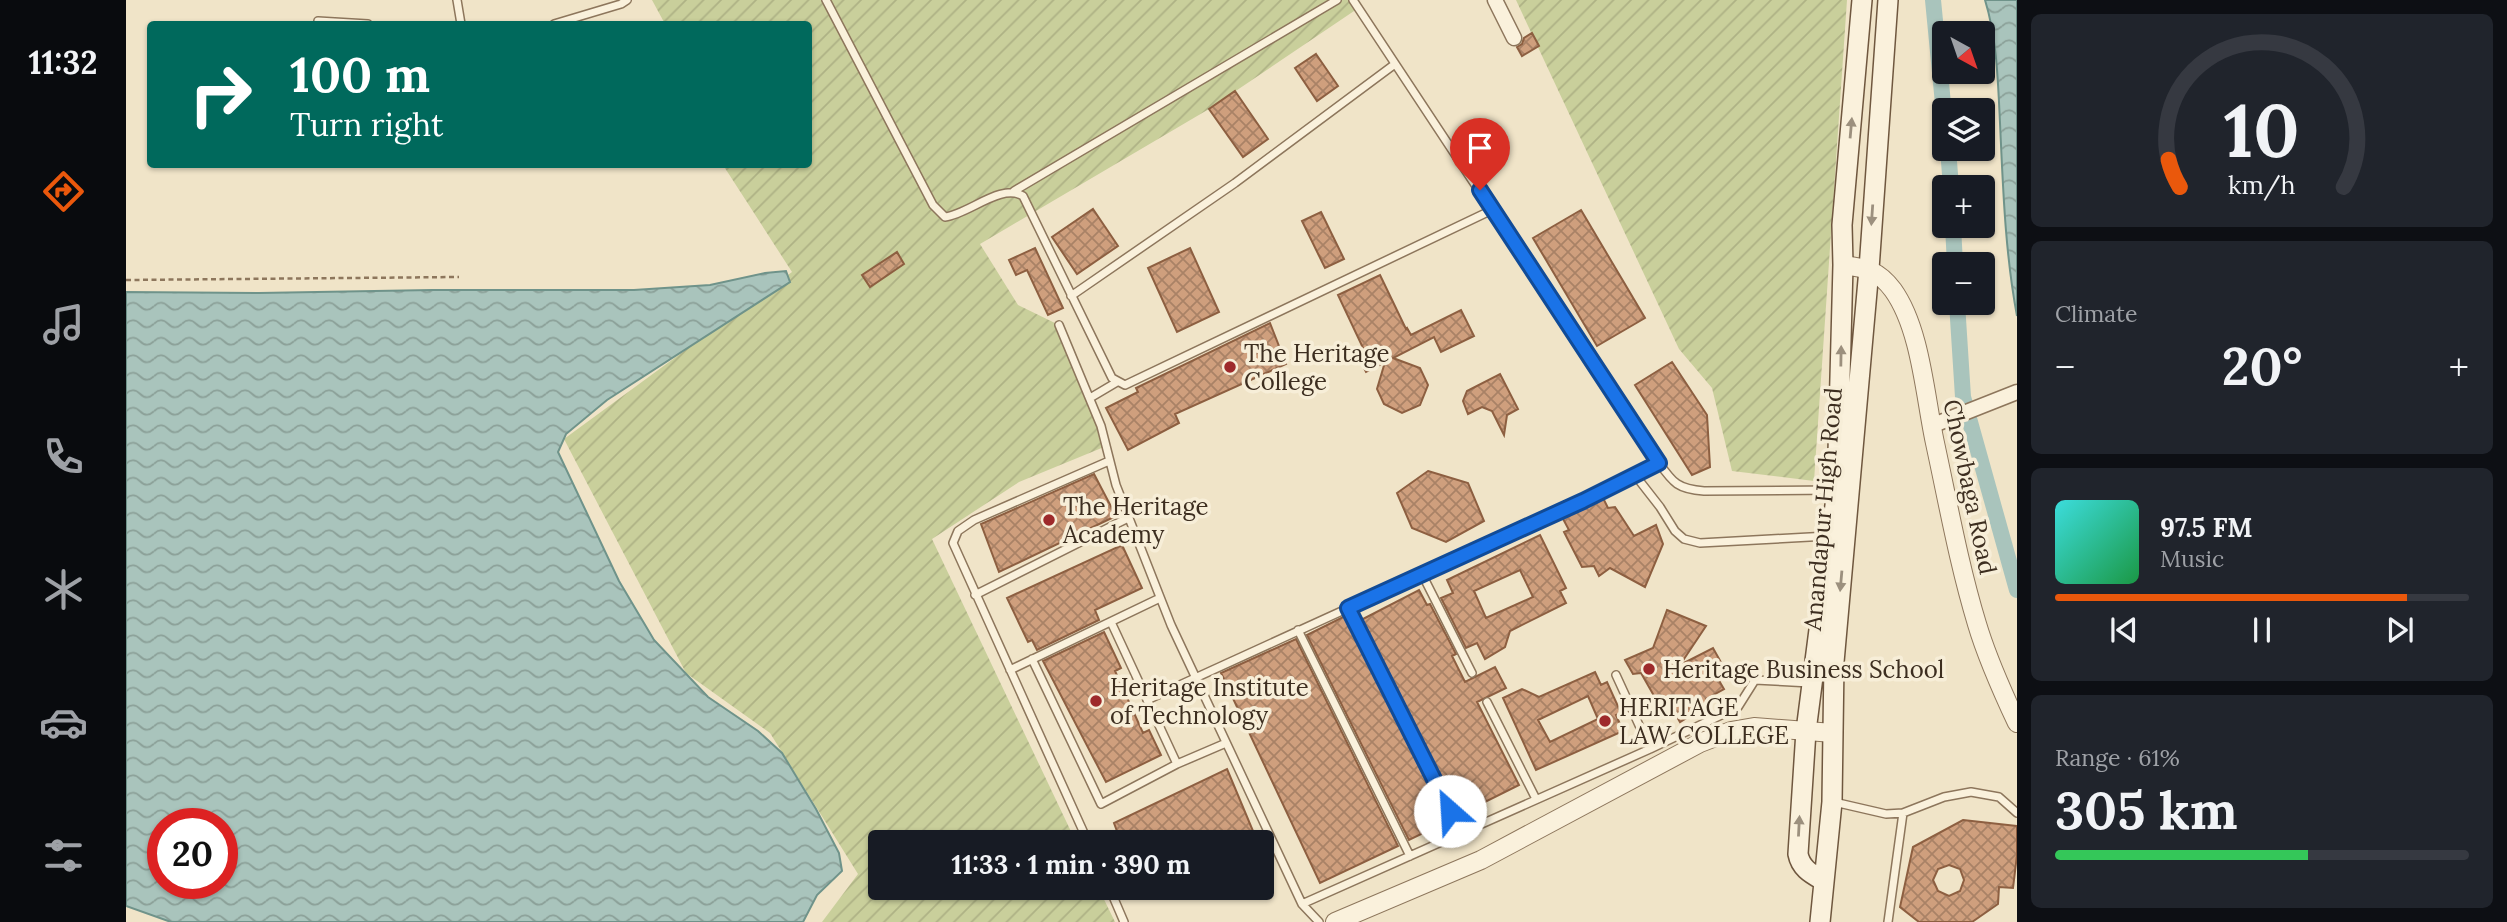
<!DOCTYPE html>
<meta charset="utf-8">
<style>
body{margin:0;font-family:Lora,serif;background:#20242c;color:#f1f3f6;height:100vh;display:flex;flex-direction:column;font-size:26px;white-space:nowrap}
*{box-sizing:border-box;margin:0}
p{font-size:23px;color:#9ea1a6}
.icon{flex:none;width:38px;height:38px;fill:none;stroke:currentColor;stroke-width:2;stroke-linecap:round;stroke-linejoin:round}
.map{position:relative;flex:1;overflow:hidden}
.drawer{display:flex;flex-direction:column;gap:14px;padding:14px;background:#0d0f14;width:490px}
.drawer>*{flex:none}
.guide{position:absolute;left:21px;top:21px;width:665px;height:147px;border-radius:7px;box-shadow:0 2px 5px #0004;background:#00695c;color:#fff;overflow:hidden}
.needle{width:46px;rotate:140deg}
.tools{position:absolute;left:1806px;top:21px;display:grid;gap:14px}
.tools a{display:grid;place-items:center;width:63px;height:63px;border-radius:7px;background:#171b24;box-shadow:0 2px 5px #0004;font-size:35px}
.speed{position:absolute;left:21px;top:808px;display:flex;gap:14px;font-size:35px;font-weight:700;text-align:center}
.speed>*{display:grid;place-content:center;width:91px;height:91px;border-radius:50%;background:#171b24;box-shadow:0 2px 5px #0004;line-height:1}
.speed .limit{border:10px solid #d22;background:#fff;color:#111}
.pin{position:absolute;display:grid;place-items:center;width:60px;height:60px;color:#fff;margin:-72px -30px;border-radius:50% 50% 50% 0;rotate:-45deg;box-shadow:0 0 7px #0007}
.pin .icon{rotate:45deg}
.me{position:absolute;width:77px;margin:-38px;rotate:334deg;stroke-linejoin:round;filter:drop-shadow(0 0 5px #0008)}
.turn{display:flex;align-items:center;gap:24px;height:147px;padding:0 28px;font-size:32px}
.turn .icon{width:91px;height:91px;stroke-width:2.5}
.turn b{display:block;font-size:49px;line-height:60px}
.big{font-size:52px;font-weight:800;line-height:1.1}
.drawer .tile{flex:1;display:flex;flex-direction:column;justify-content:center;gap:10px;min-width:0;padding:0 24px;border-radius:10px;background:#20242c}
.drawer .dial{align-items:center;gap:0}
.dial svg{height:182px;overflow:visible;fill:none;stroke:#363941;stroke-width:7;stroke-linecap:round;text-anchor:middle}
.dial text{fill:#f1f3f6;stroke:none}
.song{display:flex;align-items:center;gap:21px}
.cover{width:84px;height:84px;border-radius:10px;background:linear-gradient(135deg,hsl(180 70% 55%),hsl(140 70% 35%))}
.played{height:7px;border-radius:4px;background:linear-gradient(90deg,#ea580c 85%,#363941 85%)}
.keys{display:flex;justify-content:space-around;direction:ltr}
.heat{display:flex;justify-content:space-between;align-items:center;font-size:38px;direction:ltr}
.charge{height:10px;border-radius:5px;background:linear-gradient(90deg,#34c759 61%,#363941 0)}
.trip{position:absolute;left:742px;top:830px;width:406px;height:70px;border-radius:7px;background:#171b24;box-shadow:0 2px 5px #0004;font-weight:800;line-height:70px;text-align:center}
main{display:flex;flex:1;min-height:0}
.menu{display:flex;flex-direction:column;width:126px;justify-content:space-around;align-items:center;background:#090b0e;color:#9ea1a6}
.menu .icon{width:49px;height:49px}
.menu .on{color:#ea580c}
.menu b{font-size:32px;color:#f1f3f6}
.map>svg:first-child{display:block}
.garden{fill:url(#garden-furrows)}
.water{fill:url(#water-waves);stroke:#6f938a;stroke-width:2;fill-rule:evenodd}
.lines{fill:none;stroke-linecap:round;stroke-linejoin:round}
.canal{stroke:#a9c4bc;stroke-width:16}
.building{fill:url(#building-cross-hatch);stroke:#8d5f41;stroke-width:2;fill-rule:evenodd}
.service-casing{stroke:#8d765c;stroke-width:10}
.minor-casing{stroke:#8d765c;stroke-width:17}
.tertiary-casing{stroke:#8d765c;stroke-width:20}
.secondary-casing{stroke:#6f573f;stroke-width:22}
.path{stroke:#8d765c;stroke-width:2.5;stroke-dasharray:5 3.5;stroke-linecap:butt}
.service{stroke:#faf1dc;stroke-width:7}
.minor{stroke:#faf1dc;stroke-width:14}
.tertiary{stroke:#faf1dc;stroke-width:18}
.secondary{stroke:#faf1dc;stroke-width:19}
.oneway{fill:#9c907e}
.route-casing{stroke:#114b97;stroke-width:18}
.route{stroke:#1a73e8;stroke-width:12}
.poi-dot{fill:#9e2a2b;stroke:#f7eed8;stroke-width:2.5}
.labels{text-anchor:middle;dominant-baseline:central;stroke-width:7;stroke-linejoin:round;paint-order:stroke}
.poi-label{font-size:24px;fill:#3d2e20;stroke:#f7eed8;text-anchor:start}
.street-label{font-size:24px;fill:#3d2e20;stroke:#f7eed8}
</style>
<main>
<nav class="menu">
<b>11:32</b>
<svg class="icon on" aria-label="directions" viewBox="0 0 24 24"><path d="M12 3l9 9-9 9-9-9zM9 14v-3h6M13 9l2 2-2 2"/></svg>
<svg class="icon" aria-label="music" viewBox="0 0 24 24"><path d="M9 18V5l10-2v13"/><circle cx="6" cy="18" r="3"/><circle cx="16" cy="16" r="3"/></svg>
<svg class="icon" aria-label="phone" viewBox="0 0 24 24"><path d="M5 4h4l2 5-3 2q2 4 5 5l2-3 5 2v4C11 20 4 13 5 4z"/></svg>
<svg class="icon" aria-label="climate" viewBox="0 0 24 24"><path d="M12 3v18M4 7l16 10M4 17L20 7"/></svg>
<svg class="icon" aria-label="car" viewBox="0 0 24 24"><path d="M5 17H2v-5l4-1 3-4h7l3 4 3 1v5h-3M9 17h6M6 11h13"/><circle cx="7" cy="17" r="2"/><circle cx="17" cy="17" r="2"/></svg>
<svg class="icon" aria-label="filters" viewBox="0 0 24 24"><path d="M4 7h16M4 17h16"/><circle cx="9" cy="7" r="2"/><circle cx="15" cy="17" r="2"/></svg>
</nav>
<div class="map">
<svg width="1891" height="922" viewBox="0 0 1891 922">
<defs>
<pattern id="garden-furrows" width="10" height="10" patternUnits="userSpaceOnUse" patternTransform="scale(1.75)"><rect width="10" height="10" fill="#c9cf9b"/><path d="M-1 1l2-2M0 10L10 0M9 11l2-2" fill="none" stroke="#aeb285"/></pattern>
<pattern id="water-waves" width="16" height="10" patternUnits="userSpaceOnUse" patternTransform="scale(1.75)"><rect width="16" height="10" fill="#a9c4bc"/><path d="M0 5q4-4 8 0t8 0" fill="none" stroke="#8ba098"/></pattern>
<pattern id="building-cross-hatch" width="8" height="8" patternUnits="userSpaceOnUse" patternTransform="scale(1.75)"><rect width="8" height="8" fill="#cf9f7d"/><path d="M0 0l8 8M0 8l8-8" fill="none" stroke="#a98266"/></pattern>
</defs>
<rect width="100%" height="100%" fill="#f0e4c8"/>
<path class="garden" d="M526,0H1224L1231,9L1083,109L854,244L892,305L933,325L978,447L893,482L806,539L950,842H754V887H972L989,922H696L732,874L644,733L560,673L438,439L666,272L597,165L682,164V24H539Z
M1390,0H1721L1688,481L1606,471L1586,388L1553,349Z"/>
<path class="water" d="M1859,0H1891V316C1879,252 1877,187 1874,123C1872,82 1871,39 1859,0Z
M660,271L664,282L481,400L440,434L432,452L493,581L528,640L582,697L632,731L656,753L690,809L713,853L716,871L691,895L677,922H45L0,906V292L133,293L306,290H508L584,285L639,273ZM37,824H96V884H37Z"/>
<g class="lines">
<path class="canal" d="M1807,0L1818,114
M1822,149L1825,187
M1827,226L1829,264
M1831,303L1837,397L1891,590"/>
</g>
<path class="building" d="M1406,33L1413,46L1396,56L1391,47L1396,44L1398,38Z
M1190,54L1212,86L1191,101L1169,68Z
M1109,91L1142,139L1117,157L1083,109Z
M967,209L992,246L951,274L926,237Z
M1455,210L1519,318L1471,346L1407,238Z
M1195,212L1218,259L1199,268L1176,221Z
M909,248L937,308L922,315L901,270L890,275L883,260Z
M1064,248L1093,312L1051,332L1022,268Z
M771,252L778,264L744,287L736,275Z
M1254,275L1280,329L1281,328L1285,335L1335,310L1348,336L1315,352L1308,337L1267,358L1294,368L1302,385L1294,405L1276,413L1258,404L1251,389L1259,362L1240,372L1231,354L1238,350L1212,295Z
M1144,323L1160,364L1049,414L1053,423L1002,450L980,408L1012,392L1010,388Z
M1546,362L1581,415L1584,467L1566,475L1509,385Z
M1374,374L1392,409L1381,415L1378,435L1366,411L1356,407L1342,414L1337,401L1341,391Z
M1302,471L1342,483L1358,521L1320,542L1286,528L1271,493Z
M968,474L990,516L873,572L855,524Z
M1477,498L1482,508L1489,507L1508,536L1530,525L1537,544L1519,587L1484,568L1473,576L1468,566L1456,567L1438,532L1443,530L1436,517Z
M1414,535L1440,588L1434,591L1440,603L1384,631L1379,647L1359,659L1351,643L1340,648L1315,598L1327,593L1321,580ZM1394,570L1407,597L1360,618L1348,591Z
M996,545L1016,588L969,610L973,620L911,650L906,640L902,642L881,598Z
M1293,590L1301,605L1304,604L1330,654L1326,656L1339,682L1369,667L1380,688L1351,702L1393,785L1333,815L1235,620Z
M1541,610L1580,626L1554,665L1587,648L1597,666L1588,672L1598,689L1580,699L1583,704L1554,722L1543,703L1535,708L1515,673L1507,674L1499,660L1527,648Z
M1219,616L1322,821L1283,840L1181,635Z
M978,632L995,668L989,671L1017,733L1023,730L1035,755L980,782L917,661Z
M1170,639L1272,846L1194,883L1095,673Z
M1469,672L1475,685L1481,682L1495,713L1490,715L1497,731L1410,770L1377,698L1396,689L1413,697ZM1462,696L1472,719L1424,742L1412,720Z
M1101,769L1127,831L1104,842H995L988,823Z
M1837,820L1891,826V855L1887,888L1873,887L1872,904L1846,922H1793L1774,907L1787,847ZM1823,865L1834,869L1838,880L1834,891L1823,896L1812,891L1807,880L1812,869Z"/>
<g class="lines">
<defs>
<path id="service" d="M331,0L335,24
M700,0L807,205L819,217C843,214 875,183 897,196L986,378L999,385L1366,210
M1227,0L1533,463C1547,483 1552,489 1578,491L1711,490
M192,21L242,24
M428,24L495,4L501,0
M888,191L1211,0
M945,296L1109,183L1269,64
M933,325L975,426L990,485L1045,625L1176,904L1193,922
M964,398L991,382
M1509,475L1534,507L1549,531L1558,539L1574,543L1702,536
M1296,574L1346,673
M849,595L1002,518
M1222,608L1335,833
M1172,630L1284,856
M906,659L975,804L1051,764L985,622
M884,670L1034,598
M1490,675L1524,749
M1021,700L1457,501L1533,463
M1361,702L1410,799
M1051,764L1100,743
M1708,802L1760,814L1777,813L1818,797L1845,792L1873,797L1891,813
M962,842L827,543L832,531L848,520L983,461
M983,887L998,922
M1176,904L1524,749L1612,707L1629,680L1684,683
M1762,922L1777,813"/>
<path id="minor" d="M1369,0L1388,38
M1805,426L1891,392"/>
<path id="tertiary" d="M1717,265C1740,268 1752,270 1767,290C1795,329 1799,397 1809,443C1822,503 1833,565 1851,624C1861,658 1876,691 1891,723
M1209,922L1355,860L1574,743L1605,731L1628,727L1707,733"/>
<path id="secondary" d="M1698,881C1686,874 1675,869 1672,854L1680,731L1711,490L1717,265L1716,225L1736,0
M1694,922L1706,802L1708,662L1743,269L1762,0"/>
</defs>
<use href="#service" class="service-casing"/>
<use href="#minor" class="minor-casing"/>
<use href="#tertiary" class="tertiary-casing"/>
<use href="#secondary" class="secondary-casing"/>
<path class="path" d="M0,280L333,277"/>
<use href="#service" class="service"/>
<use href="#minor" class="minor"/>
<use href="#tertiary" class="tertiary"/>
<use href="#secondary" class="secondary"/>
</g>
<defs><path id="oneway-solid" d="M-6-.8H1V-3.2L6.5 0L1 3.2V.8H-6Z" transform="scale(1.75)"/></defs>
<g class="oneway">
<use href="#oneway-solid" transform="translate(1725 128) rotate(-85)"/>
<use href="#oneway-solid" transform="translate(1746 215) rotate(94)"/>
<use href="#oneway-solid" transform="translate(1715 356) rotate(-89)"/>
<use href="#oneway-solid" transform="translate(1715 581) rotate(95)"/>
<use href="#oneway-solid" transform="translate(1673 826) rotate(-87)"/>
</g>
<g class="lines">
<defs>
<path id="route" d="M1324,811L1222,608L1457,501L1533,463L1354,190"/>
</defs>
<use href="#route" class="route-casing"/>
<use href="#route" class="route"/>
</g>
<g class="poi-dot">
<circle cx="1104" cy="367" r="7"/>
<circle cx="923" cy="520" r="7"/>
<circle cx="1523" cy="669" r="7"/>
<circle cx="970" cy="701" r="7"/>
<circle cx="1479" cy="721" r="7"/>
</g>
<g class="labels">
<g class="poi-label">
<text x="1118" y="353">The Heritage<tspan x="1118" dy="28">College</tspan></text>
<text x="937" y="506">The Heritage<tspan x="937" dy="28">Academy</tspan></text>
<text x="1537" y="669">Heritage Business School</text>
<text x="984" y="687">Heritage Institute<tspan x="984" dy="28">of Technology</tspan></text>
<text x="1493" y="707">HERITAGE<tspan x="1493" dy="28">LAW COLLEGE</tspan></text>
</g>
<g class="street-label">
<text transform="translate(1844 487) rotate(78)">Chowbaga Road</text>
<text transform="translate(1697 509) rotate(-85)">Anandapur High Road</text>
</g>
</g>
</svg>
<div class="tools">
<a><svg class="needle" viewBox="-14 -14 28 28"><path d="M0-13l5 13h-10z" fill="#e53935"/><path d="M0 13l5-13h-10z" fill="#9ea1a6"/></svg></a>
<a><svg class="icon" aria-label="layers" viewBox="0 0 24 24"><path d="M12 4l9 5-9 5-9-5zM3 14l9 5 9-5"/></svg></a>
<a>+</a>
<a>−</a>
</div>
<div class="speed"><div class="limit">20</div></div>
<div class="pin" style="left:1354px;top:190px;background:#d93025"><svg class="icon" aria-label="arrive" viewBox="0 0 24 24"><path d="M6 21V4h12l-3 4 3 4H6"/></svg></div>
<svg class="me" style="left:1324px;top:811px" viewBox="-20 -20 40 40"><circle r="19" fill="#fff"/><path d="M0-13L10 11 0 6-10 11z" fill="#1a73e8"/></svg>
<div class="trip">11:33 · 1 min · 390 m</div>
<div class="guide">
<div class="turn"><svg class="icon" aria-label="right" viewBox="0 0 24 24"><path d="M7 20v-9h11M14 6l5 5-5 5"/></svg><div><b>100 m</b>Turn right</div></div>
</div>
</div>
<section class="drawer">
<div class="tile dial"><svg viewBox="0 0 100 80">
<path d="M14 69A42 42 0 1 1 86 69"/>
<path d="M14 69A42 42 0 0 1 9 57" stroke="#ea580c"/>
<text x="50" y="56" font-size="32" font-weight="700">10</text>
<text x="50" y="72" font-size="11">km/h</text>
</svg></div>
<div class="tile"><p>Climate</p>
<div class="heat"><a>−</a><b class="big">20°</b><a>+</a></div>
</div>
<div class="tile">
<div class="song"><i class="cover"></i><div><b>97.5 FM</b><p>Music</p></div></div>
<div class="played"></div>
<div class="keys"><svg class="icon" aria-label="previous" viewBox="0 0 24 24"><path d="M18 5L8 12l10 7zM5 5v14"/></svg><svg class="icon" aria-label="pause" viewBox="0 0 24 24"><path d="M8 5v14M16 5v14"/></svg><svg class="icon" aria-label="next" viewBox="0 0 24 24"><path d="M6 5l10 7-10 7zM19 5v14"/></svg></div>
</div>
<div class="tile"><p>Range · 61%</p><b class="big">305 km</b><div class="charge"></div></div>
</section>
</main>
